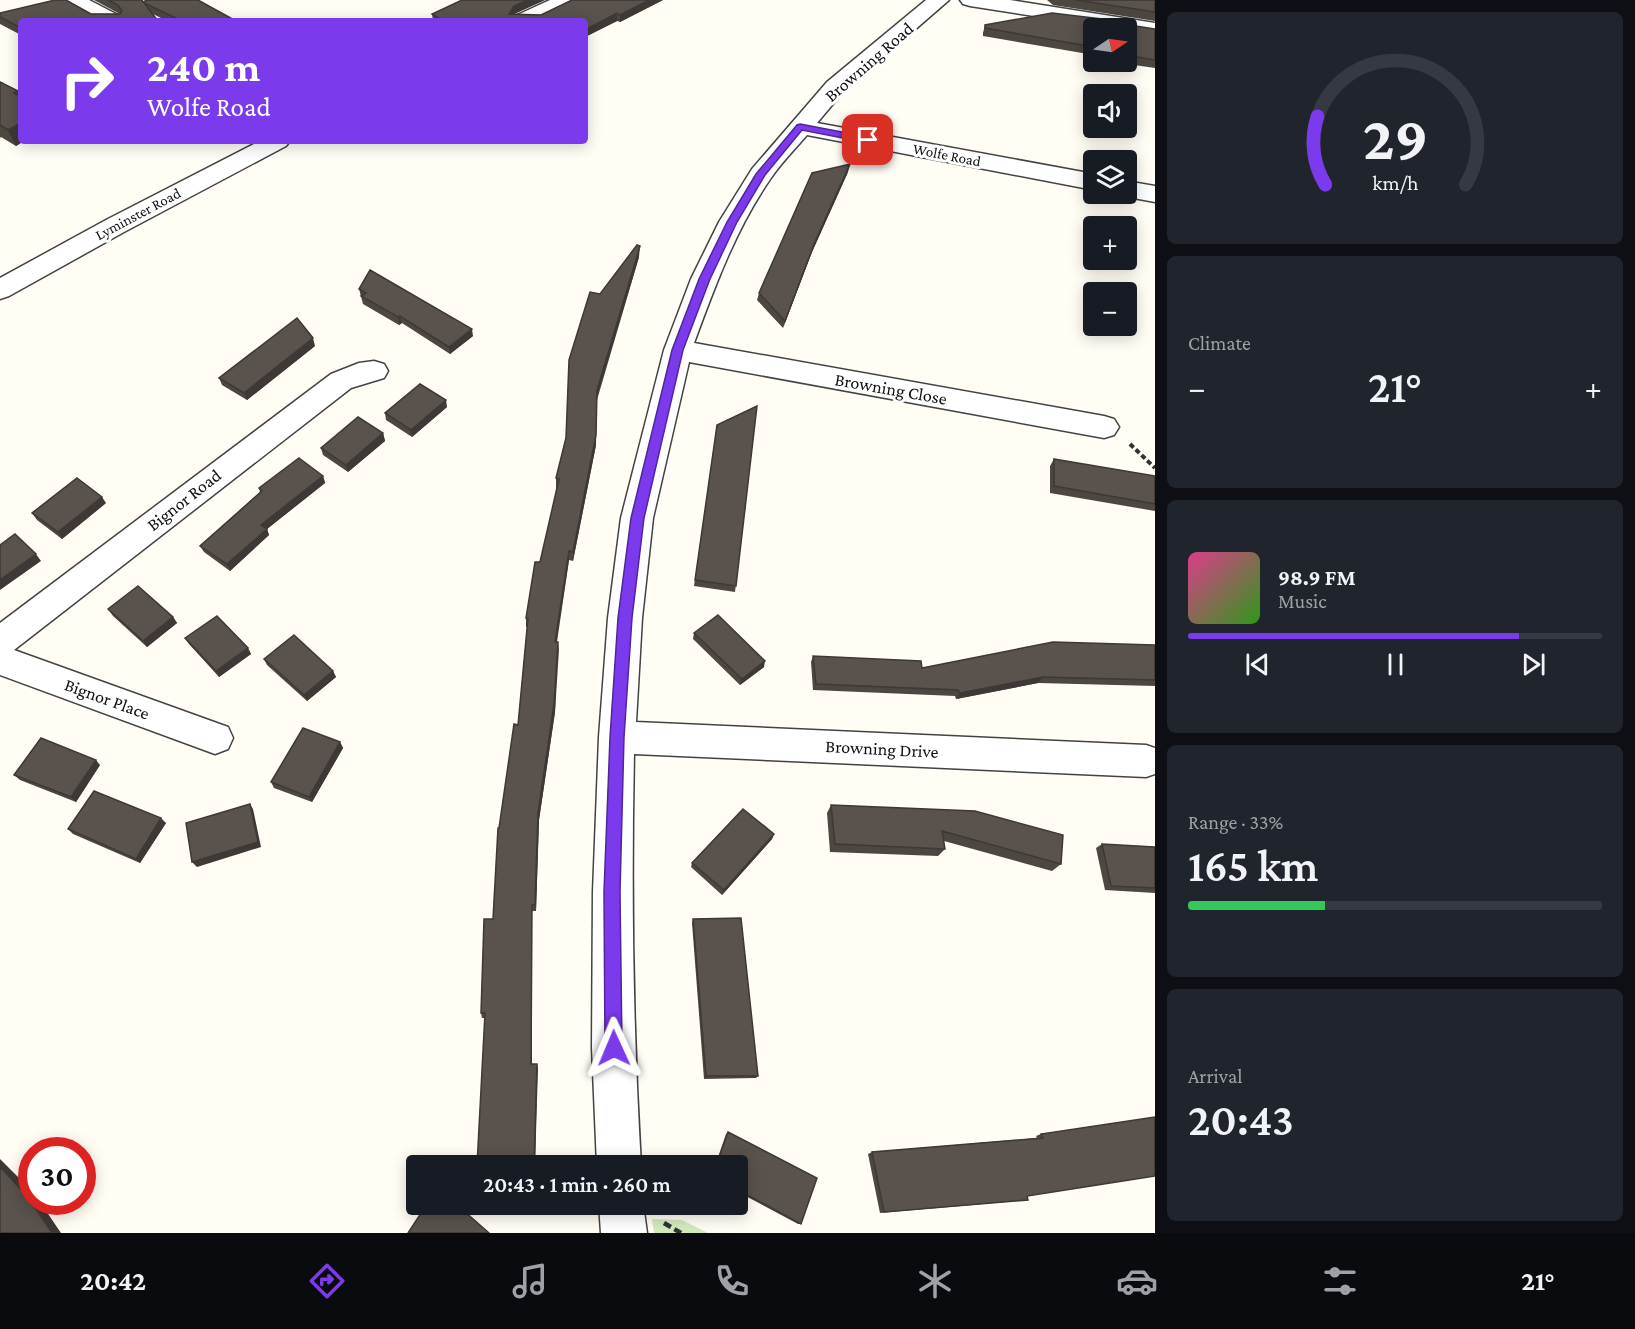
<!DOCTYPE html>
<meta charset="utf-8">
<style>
body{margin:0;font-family:"Crimson Pro",serif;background:#20242c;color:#f1f3f6;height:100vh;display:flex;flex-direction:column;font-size:22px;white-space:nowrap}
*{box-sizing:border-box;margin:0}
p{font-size:20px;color:#9ea1a6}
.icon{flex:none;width:33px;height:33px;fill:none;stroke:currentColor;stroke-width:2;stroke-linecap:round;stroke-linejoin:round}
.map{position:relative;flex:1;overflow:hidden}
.sheet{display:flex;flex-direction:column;gap:12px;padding:12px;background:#0d0f14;width:480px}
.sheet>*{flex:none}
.top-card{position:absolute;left:18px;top:18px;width:570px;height:126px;border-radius:6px;box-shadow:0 3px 15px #0003;background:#7c3aed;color:#fff;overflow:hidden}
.needle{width:39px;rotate:77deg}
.controls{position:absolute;left:1083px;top:18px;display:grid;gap:12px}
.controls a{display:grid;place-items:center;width:54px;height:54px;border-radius:6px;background:#171b24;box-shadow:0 3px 15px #0003;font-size:30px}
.speed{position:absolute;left:18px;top:1137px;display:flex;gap:12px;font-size:30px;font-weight:700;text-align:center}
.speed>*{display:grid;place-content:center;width:78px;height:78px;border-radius:50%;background:#171b24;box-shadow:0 3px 15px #0003;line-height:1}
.speed .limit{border:9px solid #d22;background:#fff;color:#111}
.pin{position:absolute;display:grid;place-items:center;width:51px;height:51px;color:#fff;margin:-26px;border-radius:12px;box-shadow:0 3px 9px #0006}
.me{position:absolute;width:66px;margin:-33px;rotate:359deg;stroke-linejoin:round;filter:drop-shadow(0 0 4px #0008)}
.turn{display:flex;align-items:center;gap:21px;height:126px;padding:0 30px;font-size:27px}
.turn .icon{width:78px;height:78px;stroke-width:2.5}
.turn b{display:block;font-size:42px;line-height:51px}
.big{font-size:45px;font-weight:600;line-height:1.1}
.sheet .widget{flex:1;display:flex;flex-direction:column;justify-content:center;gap:9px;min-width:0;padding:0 21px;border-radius:9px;background:#20242c}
.sheet .dial{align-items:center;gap:0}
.dial svg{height:156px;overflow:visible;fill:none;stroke:#363941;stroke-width:7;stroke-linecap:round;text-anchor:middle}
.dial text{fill:#f1f3f6;stroke:none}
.song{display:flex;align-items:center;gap:18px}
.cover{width:72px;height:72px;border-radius:9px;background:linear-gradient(135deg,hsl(330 70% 55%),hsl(110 70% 35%))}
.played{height:6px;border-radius:3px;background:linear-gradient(90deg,#7c3aed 80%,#363941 80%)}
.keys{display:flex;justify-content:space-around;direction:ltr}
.heat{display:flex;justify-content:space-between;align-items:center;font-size:33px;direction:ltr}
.charge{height:9px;border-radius:4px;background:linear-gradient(90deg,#34c759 33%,#363941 0)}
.trip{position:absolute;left:406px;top:1155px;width:342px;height:60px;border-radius:6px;background:#171b24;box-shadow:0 3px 15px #0003;font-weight:600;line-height:60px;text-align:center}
.tab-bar{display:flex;height:96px;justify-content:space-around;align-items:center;background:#090b0e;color:#9ea1a6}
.tab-bar .icon{width:42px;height:42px}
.tab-bar .selected{color:#7c3aed}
.tab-bar b{font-size:27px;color:#f1f3f6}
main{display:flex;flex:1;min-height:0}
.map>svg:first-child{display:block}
.green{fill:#d4e9be}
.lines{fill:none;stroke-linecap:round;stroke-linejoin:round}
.minor-casing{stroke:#434343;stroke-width:3}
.path-far1{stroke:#323232;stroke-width:4;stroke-dasharray:5 3;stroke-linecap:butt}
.path{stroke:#323232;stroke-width:4.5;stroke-dasharray:8 4;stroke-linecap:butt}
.minor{fill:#fff;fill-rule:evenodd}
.wall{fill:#4d4742}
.shaded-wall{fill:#3e3936}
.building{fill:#59524d;stroke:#3e3936;stroke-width:1.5}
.route{fill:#7c3aed;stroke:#51269a;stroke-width:1.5}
.labels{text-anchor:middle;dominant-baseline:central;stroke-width:6;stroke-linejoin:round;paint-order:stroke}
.far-street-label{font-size:15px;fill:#101010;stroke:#fff}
.street-label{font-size:18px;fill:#101010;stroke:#fff}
</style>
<main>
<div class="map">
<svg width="1155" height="1233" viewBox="0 0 1155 1233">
<rect width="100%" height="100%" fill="#fffdf4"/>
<path class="green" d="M652,1219L682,1220L708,1233H654Z"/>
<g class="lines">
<defs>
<path id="minor" d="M63,0H89L120,16L123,21H96L66,4Z
M550,0H577L574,4L540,21H512L515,16Z
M926,0H949L843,92L817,123L1094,174V190L807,135C795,149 781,163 771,178C736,228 715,286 694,343L1104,416L1114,419L1119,427L1114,435L1104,438L689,362L653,518L642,618L636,722L1146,745L1155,748V774L1146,777L634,754C631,892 633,1028 641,1166H597L592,1048L593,892L599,737L608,618L621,518L664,350L691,279L719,222L752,169L827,82Z
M960,0H1010L1155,23V35L1126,31V28H1111L970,6L963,4Z
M260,141H290L286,146L124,232L9,296L0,299V278L106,220Z
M1126,181L1155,186V202L1117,195L1126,194Z
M374,361L384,364L388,371L384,378L351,388L14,650L228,727L233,738L228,749L215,754L0,675V623L331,374L359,363Z
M599,1204H643L647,1233H601Z"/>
</defs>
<use href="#minor" class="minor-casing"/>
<path class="path-far1" d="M1130,444L1155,468"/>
<path class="path" d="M664,1223L681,1233"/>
<use href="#minor" class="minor"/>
</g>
<path class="wall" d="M94,0H142L143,2L236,21H167L153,14L21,21V35L0,24V13L120,14Z
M545,0L514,14L541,15L663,0L620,22L617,21L585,37V21H433L432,14Z
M1047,0H1155V21L1053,5Z
M985,25H1129L1155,29V68L1113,62H1126V28H1094V55L983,36V33Z
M0,82L18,91L20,97L21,141H24L16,146L1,137L0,138Z
M848,172L812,252L783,328L757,300L759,293Z
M639,257L597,400L596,445L573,561L569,560L557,642H558L559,650L555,712L539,820L536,911H532V1064H537L538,1068L535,1166L485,1018H482L481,1013L493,919L499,828L518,725L527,627H526V618L540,562L557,488H556V478L600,294Z
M359,289L473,336L450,354L402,323L399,325L363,304Z
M315,346L247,400L222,385L219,378Z
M447,407L412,437L386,420L385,413Z
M717,425L746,502L735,592L694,586Z
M383,433L385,441L348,472L323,455L321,448Z
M1054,459L1155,476V511L1050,493V466Z
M323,476L325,483L267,529L269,535L230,571L204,552L200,546L260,492L259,488Z
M106,503L62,539L37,520L32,513Z
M108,609L173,617L177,623L147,647L113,616Z
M694,633L764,667L740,685L693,639Z
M185,638L248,648L251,654L219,677L189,644Z
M1155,645V686L1038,683L956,699L955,696L813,690L811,662L813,656L922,668Z
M264,659L333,671L336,677L307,701L267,665Z
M340,742L343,748L312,802L274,788L271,782Z
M100,765L76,802L20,780L14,775Z
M831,805L975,811L1061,864L1052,871L944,841L945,849L938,856L830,852L827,813Z
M166,823L140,863L73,834L68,829Z
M774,834L772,839L722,895L691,867L692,863Z
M1102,844L1155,847V893L1105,890L1096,848Z
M693,919L758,1076L756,1078L704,1079L692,923Z
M1155,1117L1027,1196L1028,1200L880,1213L868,1154L872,1152L1037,1138L1036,1136L1041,1134Z
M728,1132L801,1224H798L738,1192V1166H715L726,1134Z"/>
<path class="shaded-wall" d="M527,0H545L514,14H509L514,6Z
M649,0H663L620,22V15Z
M617,13V21L585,37V30Z
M21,123V141H24L16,146L8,130Z
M850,164L848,172L812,252L783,328L785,321L814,244Z
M640,246L639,257L596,400L597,390Z
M400,316L402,323L399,325L398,317Z
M472,329L473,336L450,354L449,347Z
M313,338L315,346L247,400L244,393Z
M446,400L447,407L412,437L411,430Z
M383,433L385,441L348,472L346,465Z
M596,435V445L573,561V552Z
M323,476L325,483L267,529L269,535L230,571L227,564L261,525Z
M102,497L106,503L62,539L58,532Z
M569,551V560L555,650V642Z
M36,554L41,561L0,590V580Z
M173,617L177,623L147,647L143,641Z
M558,642L555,712L539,820L536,911L535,905L538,813Z
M248,648L251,654L219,677L216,671Z
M765,661L764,667L740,685L742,679Z
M333,671L336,677L307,701L304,695Z
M1043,677L1038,683L956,699L960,693Z
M340,742L343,748L312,802L309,797Z
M96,760L100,765L76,802L71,797Z
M250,804L253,809L261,847L197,867L192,862Z
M161,818L166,823L140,863L136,859Z
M774,834L772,839L722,895L724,890Z
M532,905V1067L531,1064Z
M537,1064L535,1166H534Z
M0,1159L32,1191V1201L0,1167Z
M32,1202H40L61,1233H52Z"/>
<path class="building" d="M55,0H66L91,14H120L122,11L118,5L108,0H142L143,2L147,0H198L236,21H182L144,3L158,21H21V28L0,17V13Z
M462,0H527L514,6L509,14L541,15L572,0H649L620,15L617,13L585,30V21H443L432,14Z
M1076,0H1155V12Z
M1052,13L1127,22L1129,25L1155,29V60L1126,55V28H1094V47L985,28V25Z
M0,82L18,91L14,93L21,97V123L8,130L0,125Z
M850,164L814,244L785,321L759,293L812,173Z
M637,245L640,246L597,390L596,435L573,552L569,551L555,642H558L554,704L538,813L535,905H532L531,1064H537L534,1166H477L485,1013H481L484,919H493L498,828H499L514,724L518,725L528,618H526L535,562H540L559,479L556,478L566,438L569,360L590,292L600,294Z
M370,270L472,329L449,347L400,316L398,317L361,296L366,293L359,289Z
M297,318L313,338L244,393L219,378Z
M420,384L446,400L411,430L385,413Z
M757,406L736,586L695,580L717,425Z
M358,417L383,433L346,465L321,448Z
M299,458L323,476L261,525L267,529L227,564L200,546L262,491L259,488Z
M1054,459L1155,476V504L1054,486Z
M77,478L102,497L58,532L32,513Z
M15,534L36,554L0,580V545Z
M138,586L173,617L143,641L108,609Z
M718,615L765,661L742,679L694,633Z
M217,616L248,648L216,671L185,638Z
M294,635L333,671L304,695L264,659Z
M1053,642L1155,645V680L1043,677L960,693L958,690L816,684L813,656L921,661L922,668Z
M303,728L340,742L309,797L271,782Z
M41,738L96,760L71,797L14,775Z
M94,791L161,818L136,859L68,829Z
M250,804L258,842L192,862L186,823Z
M831,805L975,811L1063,835L1061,864L942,831L945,849L835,844Z
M743,809L774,834L724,890L692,863Z
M1102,844L1155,847V888L1111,886Z
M741,918L758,1076H706L693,919Z
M1155,1117V1176L1027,1196L1028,1200L884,1212L872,1152L1043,1138L1041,1134Z
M728,1132L817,1178L801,1224L738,1190V1166H716Z
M0,1167L28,1197L52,1233H0Z
M427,1204H456L489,1233H408Z"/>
<path class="route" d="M800,124L868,137L873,140L868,143L802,130L765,175L737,222L710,279L683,350L644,518L632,618L624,737L620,892L622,1048L620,1054L614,1057L607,1054L605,1048L604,892L610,737L618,618L631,518L672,350L699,279L727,222L756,174L797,125Z"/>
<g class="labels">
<g class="far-street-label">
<text transform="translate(947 155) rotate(11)">Wolfe Road</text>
<text transform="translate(138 214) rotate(-28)">Lyminster Road</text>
</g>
<g class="street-label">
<text transform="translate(869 62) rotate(-41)">Browning Road</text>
<text transform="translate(891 389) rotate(10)">Browning Close</text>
<text transform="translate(184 500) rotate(-38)">Bignor Road</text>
<text transform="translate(107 699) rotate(20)">Bignor Place</text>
<text transform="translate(882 749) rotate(3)">Browning Drive</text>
</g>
</g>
</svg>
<div class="controls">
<a><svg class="needle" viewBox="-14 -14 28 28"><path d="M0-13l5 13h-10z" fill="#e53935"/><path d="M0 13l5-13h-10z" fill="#9ea1a6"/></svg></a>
<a><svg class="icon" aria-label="sound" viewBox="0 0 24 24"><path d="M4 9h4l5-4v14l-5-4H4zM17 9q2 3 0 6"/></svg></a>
<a><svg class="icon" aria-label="layers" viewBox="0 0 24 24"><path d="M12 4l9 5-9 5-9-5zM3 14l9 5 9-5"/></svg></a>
<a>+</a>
<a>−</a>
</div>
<div class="speed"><div class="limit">30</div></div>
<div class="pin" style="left:868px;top:140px;background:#d93025"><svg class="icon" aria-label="arrive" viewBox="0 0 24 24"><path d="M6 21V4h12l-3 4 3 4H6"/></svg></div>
<svg class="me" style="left:614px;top:1048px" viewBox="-20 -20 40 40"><path d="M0-17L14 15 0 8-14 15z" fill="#7c3aed" stroke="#fff" stroke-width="4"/></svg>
<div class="trip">20:43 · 1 min · 260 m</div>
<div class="top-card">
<div class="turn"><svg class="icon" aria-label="right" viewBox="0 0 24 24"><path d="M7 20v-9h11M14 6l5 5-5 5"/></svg><div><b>240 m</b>Wolfe Road</div></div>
</div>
</div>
<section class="sheet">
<div class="widget dial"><svg viewBox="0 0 100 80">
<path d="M14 69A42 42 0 1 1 86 69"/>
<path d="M14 69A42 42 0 0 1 10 34" stroke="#7c3aed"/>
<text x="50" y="56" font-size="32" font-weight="700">29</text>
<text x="50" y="72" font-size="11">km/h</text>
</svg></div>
<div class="widget"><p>Climate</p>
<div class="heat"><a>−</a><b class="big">21°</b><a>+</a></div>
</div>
<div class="widget">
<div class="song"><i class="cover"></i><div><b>98.9 FM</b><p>Music</p></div></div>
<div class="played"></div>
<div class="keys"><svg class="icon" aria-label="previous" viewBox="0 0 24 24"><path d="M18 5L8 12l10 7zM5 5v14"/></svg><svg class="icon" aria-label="pause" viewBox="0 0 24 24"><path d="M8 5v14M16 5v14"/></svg><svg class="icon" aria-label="next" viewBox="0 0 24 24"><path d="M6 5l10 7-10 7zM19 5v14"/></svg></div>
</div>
<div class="widget"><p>Range · 33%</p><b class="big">165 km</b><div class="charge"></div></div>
<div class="widget"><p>Arrival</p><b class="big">20:43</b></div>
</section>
</main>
<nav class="tab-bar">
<b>20:42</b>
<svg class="icon selected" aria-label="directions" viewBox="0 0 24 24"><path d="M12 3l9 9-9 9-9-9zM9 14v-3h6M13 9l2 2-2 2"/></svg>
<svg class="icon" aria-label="music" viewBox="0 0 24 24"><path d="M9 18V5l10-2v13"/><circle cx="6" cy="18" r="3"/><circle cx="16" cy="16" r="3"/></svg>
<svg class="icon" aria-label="phone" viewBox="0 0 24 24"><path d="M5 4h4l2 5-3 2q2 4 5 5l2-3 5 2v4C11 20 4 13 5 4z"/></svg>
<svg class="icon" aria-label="climate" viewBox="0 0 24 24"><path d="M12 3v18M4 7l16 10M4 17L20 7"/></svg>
<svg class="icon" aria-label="car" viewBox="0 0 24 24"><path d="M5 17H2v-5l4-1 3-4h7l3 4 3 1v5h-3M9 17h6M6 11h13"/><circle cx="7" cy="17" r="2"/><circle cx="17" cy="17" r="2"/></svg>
<svg class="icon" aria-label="filters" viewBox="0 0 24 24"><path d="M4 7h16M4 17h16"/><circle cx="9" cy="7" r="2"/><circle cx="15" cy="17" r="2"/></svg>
<b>21°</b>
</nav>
